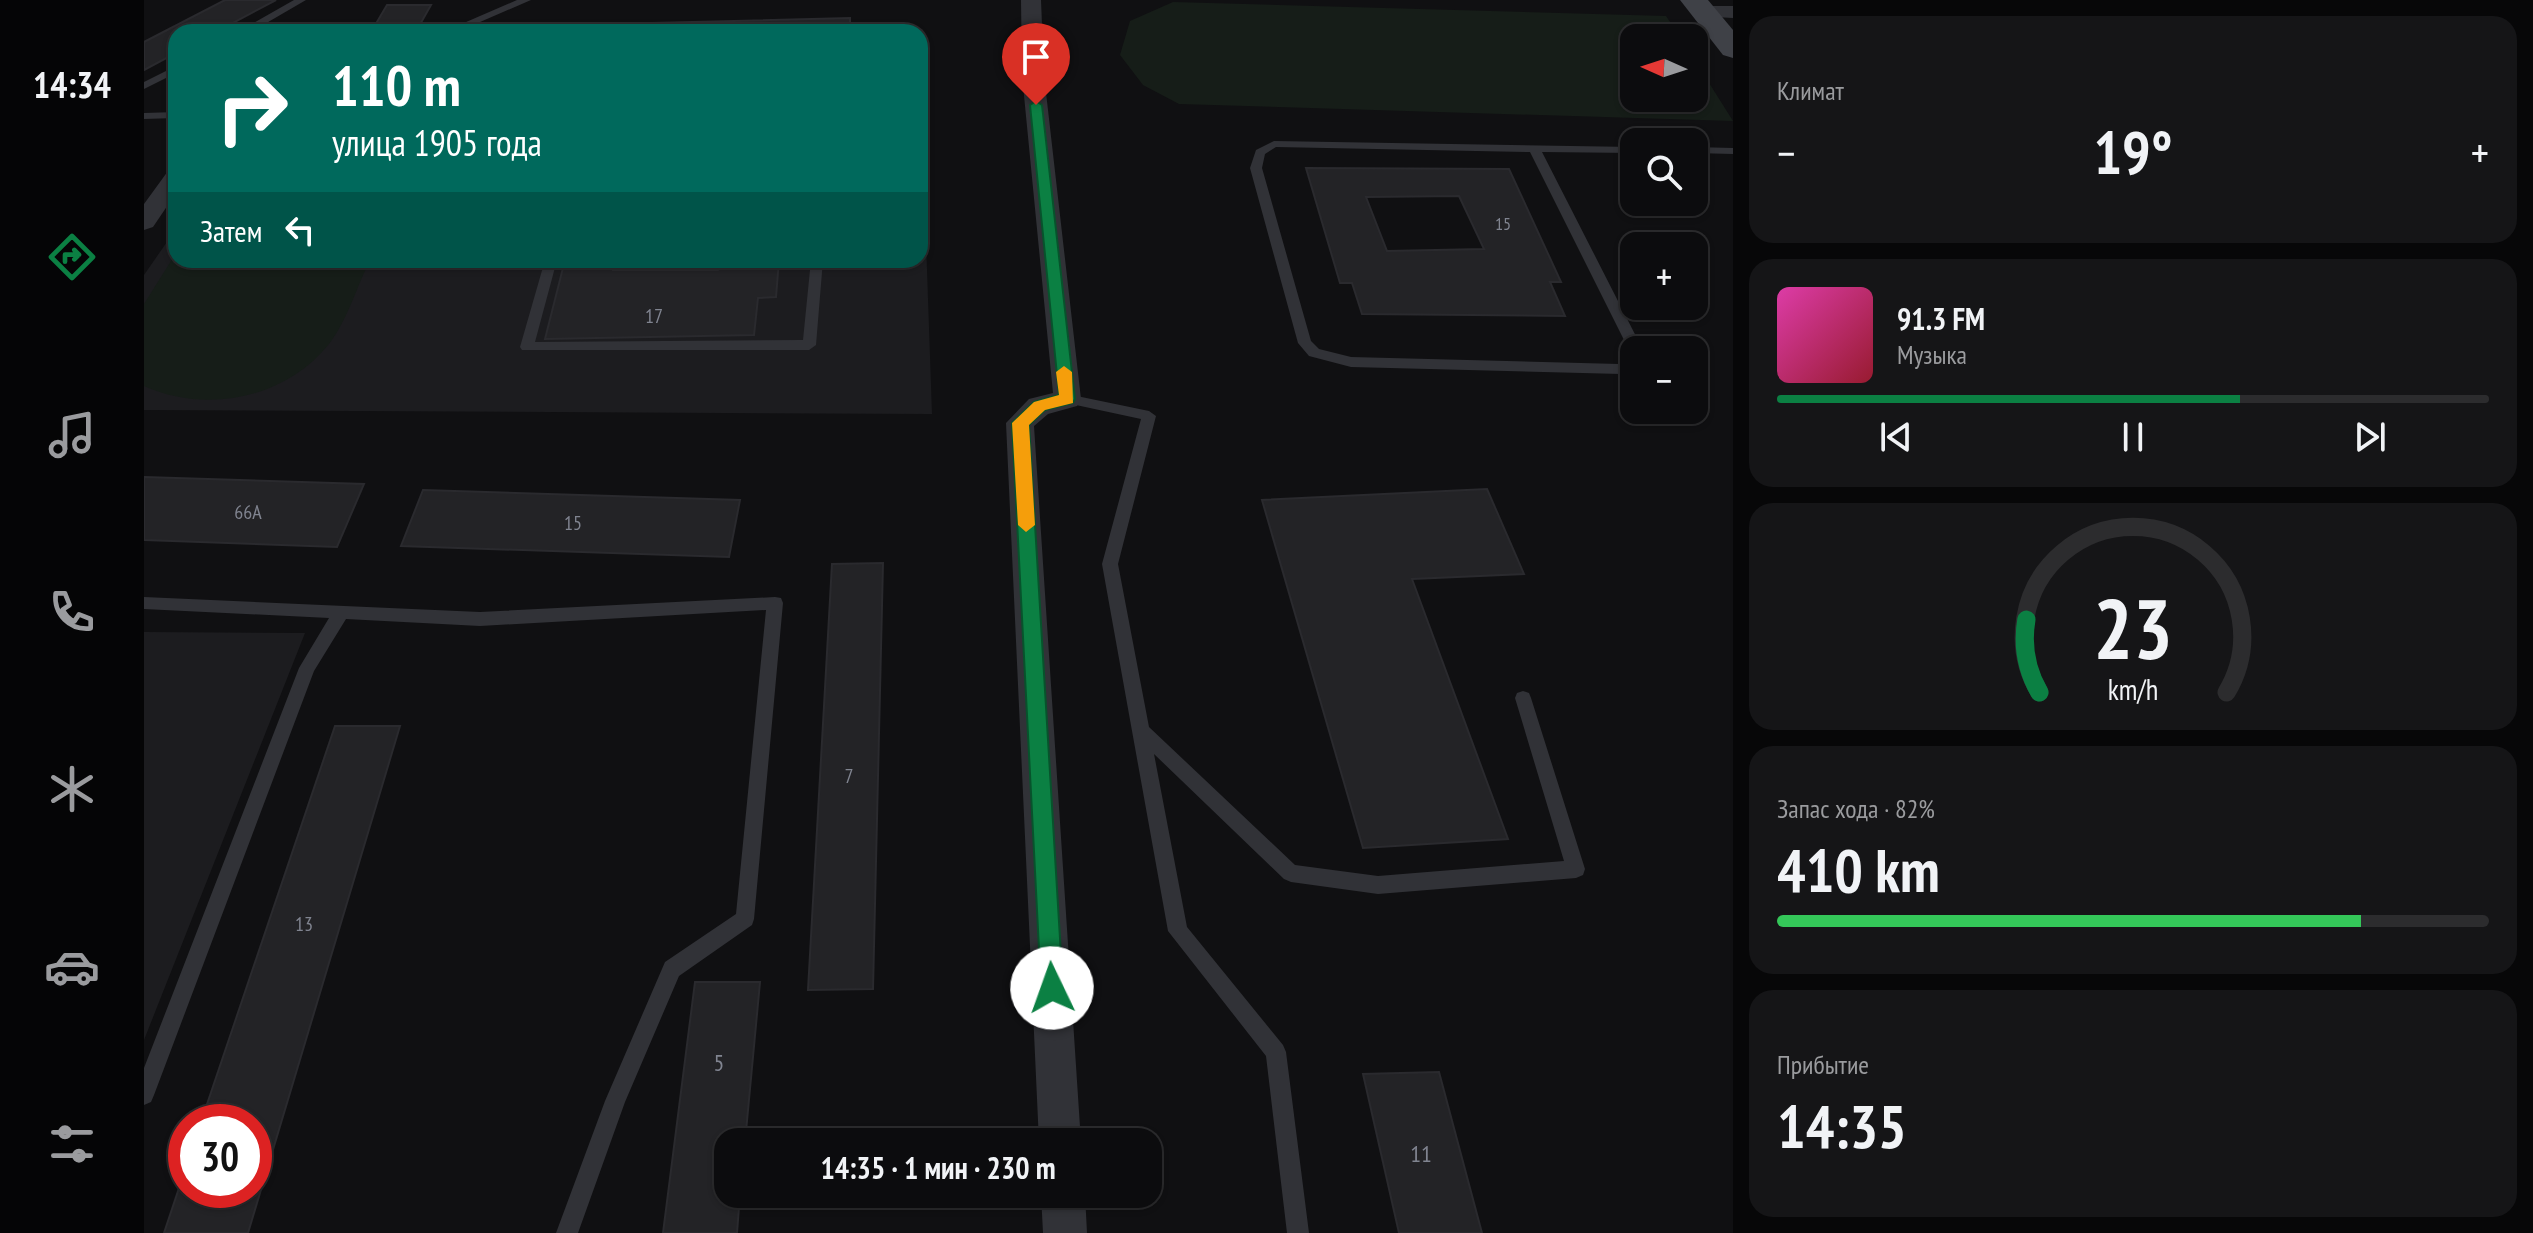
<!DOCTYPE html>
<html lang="ru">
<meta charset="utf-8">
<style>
body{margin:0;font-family:"PT Sans Narrow",sans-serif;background:#151517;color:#f1f3f6;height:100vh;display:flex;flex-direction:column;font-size:30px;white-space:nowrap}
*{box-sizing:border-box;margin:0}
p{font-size:26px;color:#9a9b9e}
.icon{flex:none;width:44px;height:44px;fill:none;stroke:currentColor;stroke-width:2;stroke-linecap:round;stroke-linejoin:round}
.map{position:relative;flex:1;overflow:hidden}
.details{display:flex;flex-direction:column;gap:16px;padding:16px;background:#070708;width:800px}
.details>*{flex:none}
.banner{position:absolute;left:24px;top:24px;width:760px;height:244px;border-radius:24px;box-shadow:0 2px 6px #0004,0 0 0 2px #2c2c2e;background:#00695c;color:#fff;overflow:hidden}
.needle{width:52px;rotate:273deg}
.tools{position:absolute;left:1476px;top:24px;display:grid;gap:16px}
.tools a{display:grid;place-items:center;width:88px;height:88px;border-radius:16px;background:#0c0c0e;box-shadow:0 2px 6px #0004,0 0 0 2px #2c2c2e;font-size:40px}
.speed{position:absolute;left:24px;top:1104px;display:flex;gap:16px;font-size:40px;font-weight:700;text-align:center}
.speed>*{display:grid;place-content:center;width:104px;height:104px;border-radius:50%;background:#0c0c0e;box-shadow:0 2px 6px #0004,0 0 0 2px #2c2c2e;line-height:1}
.speed .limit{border:12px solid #d22;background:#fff;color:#111}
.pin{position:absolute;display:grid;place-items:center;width:68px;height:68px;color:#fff;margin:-82px -34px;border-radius:50% 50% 50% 0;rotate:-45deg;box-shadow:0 0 8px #0007}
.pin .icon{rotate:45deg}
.me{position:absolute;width:88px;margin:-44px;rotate:357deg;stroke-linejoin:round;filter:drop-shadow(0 0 6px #0008)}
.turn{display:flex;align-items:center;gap:28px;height:168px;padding:0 32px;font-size:36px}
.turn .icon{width:104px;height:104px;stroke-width:2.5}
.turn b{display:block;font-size:56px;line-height:68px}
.then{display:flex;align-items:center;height:76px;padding:0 32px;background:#0003;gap:16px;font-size:30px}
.big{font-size:60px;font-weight:700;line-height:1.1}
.details .tile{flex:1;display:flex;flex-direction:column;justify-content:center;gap:12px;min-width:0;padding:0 28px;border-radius:24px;background:#151517}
.details .dial{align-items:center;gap:0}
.dial svg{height:208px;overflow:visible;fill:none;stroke:#2c2c2e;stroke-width:7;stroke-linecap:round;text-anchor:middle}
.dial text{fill:#f1f3f6;stroke:none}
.song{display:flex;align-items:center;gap:24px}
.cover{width:96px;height:96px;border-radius:12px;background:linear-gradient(135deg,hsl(320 70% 55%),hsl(350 70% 35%))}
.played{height:8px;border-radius:4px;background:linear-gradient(90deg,#0b8043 65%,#2c2c2e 65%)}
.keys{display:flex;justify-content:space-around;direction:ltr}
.heat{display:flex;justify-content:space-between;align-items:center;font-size:44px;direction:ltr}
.charge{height:12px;border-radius:6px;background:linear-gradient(90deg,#34c759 82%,#2c2c2e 0)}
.trip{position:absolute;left:570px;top:1128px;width:448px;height:80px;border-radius:24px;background:#0c0c0e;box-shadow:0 2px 6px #0004,0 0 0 2px #2c2c2e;font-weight:700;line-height:80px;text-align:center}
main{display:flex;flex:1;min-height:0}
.tab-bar{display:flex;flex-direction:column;width:144px;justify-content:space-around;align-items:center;background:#050506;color:#9a9b9e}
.tab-bar .icon{width:56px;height:56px}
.tab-bar .current{color:#0b8043}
.tab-bar b{font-size:36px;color:#f1f3f6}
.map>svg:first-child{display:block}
.built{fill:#1c1c1f}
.green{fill:#161d18}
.building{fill:#232326;stroke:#2a2a2e;stroke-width:2;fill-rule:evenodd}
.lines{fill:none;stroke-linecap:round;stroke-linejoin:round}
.service{fill:#313237;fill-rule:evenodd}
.minor{fill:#313237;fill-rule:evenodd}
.secondary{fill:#3f4147;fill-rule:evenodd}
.route{fill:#0b8043;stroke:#07532c;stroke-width:2}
.slow{fill:#f59e0b}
.labels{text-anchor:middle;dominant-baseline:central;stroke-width:8;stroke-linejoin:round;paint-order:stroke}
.far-number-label{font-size:18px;fill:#808490}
.number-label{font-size:20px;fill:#808490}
.near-number-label{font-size:24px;fill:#808490}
</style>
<main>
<nav class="tab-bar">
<b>14:34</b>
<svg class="icon current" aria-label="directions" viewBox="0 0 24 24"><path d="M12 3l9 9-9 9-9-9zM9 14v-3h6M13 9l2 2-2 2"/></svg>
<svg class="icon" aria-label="music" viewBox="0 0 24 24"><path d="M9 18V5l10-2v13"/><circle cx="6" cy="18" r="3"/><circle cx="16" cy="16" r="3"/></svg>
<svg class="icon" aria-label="phone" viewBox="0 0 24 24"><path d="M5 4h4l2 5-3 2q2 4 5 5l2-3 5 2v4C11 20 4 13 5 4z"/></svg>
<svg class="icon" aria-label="climate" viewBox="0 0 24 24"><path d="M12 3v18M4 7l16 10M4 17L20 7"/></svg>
<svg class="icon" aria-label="car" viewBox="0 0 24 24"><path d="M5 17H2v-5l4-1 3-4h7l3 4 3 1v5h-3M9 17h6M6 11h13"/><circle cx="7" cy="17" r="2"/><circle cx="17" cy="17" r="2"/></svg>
<svg class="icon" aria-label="filters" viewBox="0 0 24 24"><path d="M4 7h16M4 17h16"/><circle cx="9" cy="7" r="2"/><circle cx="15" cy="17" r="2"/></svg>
</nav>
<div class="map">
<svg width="1589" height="1233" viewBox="0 0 1589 1233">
<rect width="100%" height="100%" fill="#101012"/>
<path class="built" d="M776,68L788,414L0,410V275L32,229V260H776Z
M0,632L161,633L0,1040Z"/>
<path class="green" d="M1029,2L1522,16L1537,38H1490V98H1550V59L1589,121L1035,104L999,85L976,55L986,21Z
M32,253V260H226C213,286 203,321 185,344C141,399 62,414 0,386V304Z"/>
<path class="building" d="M81,0H132L72,32H32V53L0,70V42Z
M243,5H287L274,28L230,27Z
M706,18V32H344L345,27Z
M1162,168L1365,169L1417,282H1406L1421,316L1218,314L1208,283H1196ZM1315,196L1340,249L1243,251L1222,197Z
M421,260H471L469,270H574L575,260H635L632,297L614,298L610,335L401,339Z
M0,477L220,484L193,547L0,540Z
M1343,489L1380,574L1268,579L1364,839L1219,848L1118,500Z
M279,490L596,500L585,557L257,546Z
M739,563L729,989L664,990L688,564Z
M191,726H256L104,1233H20L42,1167V1190H110V1122H57Z
M551,982H616L601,1142H584V1194H596L593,1233H519Z
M1295,1072L1338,1233H1255L1219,1074Z"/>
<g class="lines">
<path class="service" d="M150,0H162L107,32H94Z
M373,0H387L313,32H299Z
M32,66V73L0,89V82Z
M32,112V118L0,119V113Z
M1130,141L1490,147V153L1398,152L1499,350H1490V354L1485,350L1386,152L1132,147L1121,154L1118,168L1167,341L1175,349L1207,357L1475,364L1490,357V368L1477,374L1207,367L1165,356L1154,343L1106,168L1112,150Z
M1550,147L1589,148V154L1550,153Z
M401,260H413L391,342L659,340L667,260H679L672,345L665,350H378L376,347Z
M923,394L1005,411L1012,416L974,564L1005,727L1151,865L1234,876L1420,861L1371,698L1373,693L1379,691L1385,693L1387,698L1441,869L1439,875L1432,878L1234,894L1147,882L1140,879L1010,754L1043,927L1139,1045L1142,1052L1165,1233H1143L1122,1056L1024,931L958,564L997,419L918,402L916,399Z
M0,597L336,612L631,597L637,598L639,603L610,919L608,925L535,976L481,1102L434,1233H412L461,1101L521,962L592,914L622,610L336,626L202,619L170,671L10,1095L7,1102L0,1105V1068L155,668L185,618L0,609Z"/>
<path class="minor" d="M877,0H897L900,75L937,399L933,406L904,414L890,426L937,1142H895L862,423L885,399L909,393L878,75Z
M1560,6H1589V18L1553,16L1550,12Z
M32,169V193L9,227L0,230V204L24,171Z
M897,1194H941L943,1233H899Z"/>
<path class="secondary" d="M1536,0H1564L1589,30V58L1579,55Z"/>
</g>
<path class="route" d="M892,101L898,105L931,399L929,403L901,410L885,425L919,988L916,996L908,999L900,996L897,988L868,423L890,402L915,395L886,105Z"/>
<path class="slow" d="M920,366L928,372L929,403L901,410L885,425L891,525L882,532L874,525L868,423L890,402L915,395L912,372Z"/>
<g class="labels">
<g class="far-number-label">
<text x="1359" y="223">15</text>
</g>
<g class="number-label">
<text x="510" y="316">17</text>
<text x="104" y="512">66А</text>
<text x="429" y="523">15</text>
<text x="705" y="776">7</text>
<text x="160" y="924">13</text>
</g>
<g class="near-number-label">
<text x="575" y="1062">5</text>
<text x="1277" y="1153">11</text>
</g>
</g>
</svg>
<div class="tools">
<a><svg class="needle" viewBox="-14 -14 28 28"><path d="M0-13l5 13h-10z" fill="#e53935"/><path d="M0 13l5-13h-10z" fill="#9a9b9e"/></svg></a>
<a><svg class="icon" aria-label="search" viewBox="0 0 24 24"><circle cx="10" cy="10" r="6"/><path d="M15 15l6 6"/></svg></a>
<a>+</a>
<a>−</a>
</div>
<div class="speed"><div class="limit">30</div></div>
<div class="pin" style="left:892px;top:105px;background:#d93025"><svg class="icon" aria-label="arrive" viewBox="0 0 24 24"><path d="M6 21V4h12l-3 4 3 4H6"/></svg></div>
<svg class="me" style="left:908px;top:988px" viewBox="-20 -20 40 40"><circle r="19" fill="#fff"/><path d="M0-13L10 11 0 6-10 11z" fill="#0b8043"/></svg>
<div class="trip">14:35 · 1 мин · 230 m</div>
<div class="banner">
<div class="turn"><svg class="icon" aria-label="right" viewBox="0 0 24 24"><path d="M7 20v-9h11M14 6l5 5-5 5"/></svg><div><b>110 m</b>улица 1905 года</div></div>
<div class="then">Затем<svg class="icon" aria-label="left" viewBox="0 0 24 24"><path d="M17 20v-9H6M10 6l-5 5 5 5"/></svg></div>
</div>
</div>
<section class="details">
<div class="tile"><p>Климат</p>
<div class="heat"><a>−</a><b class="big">19°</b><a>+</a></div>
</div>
<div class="tile">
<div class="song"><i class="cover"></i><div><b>91.3 FM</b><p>Музыка</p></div></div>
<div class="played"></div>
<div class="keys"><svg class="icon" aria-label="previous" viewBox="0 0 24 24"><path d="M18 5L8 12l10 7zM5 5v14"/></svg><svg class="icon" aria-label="pause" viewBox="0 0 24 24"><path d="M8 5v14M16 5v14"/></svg><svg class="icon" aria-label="next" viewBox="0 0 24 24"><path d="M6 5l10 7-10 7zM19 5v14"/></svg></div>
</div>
<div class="tile dial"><svg viewBox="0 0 100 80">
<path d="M14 69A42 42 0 1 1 86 69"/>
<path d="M14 69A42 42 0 0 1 9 41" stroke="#0b8043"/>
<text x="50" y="56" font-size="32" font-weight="700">23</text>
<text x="50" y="72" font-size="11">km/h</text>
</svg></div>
<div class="tile"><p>Запас хода · 82%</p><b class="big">410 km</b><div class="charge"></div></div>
<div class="tile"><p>Прибытие</p><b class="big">14:35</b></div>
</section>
</main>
